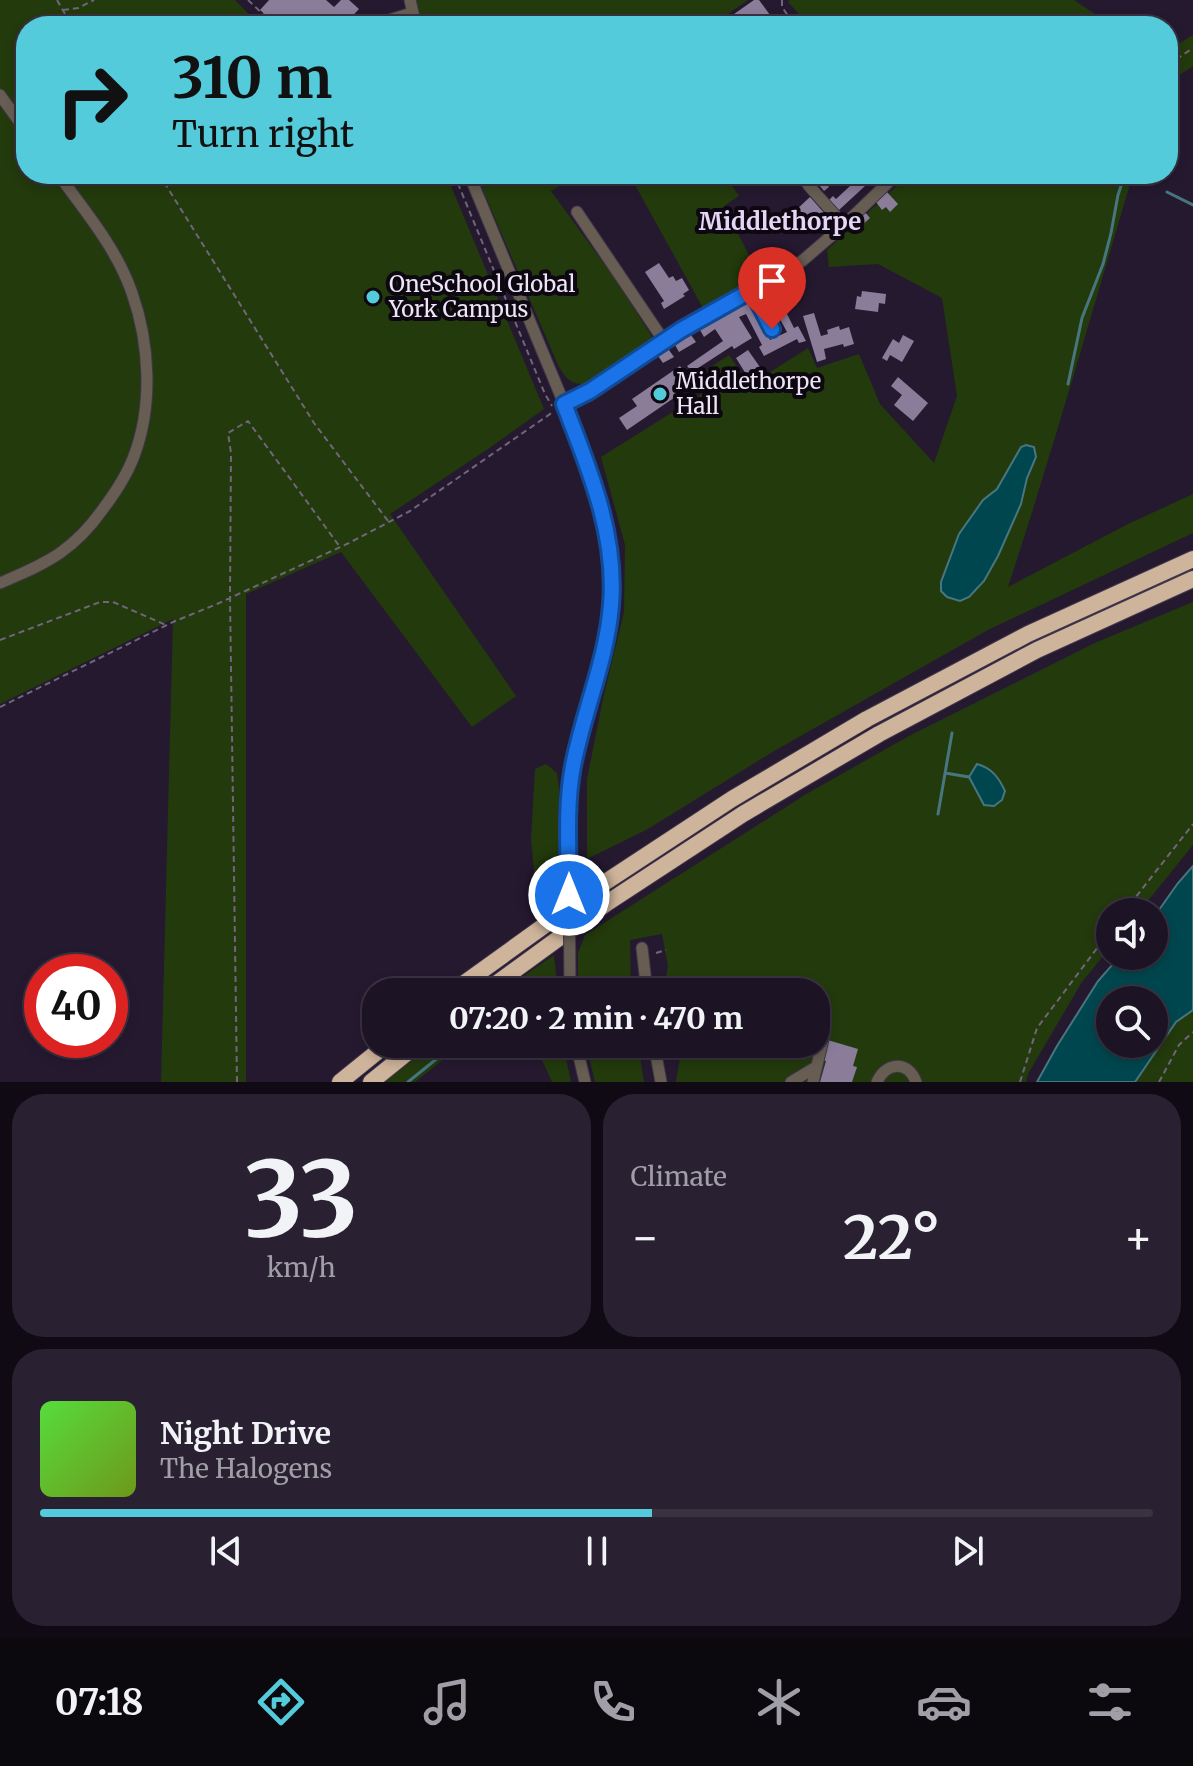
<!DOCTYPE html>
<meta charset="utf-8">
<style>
body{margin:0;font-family:Merriweather,serif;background:#292031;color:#f1f3f6;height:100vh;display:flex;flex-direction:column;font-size:30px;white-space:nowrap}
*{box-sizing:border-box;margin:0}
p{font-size:26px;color:#a09ea6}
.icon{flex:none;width:44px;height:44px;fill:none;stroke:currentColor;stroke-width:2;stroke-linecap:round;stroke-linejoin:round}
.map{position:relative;height:1082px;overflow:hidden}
.side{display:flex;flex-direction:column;gap:12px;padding:12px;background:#0f0a14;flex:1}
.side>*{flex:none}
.top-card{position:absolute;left:16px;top:16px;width:1162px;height:168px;border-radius:32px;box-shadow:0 4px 12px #0003,0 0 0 2px #3a3241;background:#53cbdb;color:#111;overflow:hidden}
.buttons{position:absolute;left:1096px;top:898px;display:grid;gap:16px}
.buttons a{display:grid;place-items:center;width:72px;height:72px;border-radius:50%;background:#1c1324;box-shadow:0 4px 12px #0003,0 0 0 2px #3a3241;font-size:40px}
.speed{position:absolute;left:24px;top:954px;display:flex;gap:16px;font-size:40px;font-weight:700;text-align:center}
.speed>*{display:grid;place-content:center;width:104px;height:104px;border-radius:50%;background:#1c1324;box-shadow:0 4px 12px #0003,0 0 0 2px #3a3241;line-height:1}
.speed .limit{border:12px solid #d22;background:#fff;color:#111}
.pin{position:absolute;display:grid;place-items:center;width:68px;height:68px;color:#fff;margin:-82px -34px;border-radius:50% 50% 50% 0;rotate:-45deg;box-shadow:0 0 8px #0007}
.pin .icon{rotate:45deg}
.me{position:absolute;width:88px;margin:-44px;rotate:0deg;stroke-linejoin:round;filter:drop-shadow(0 0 6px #0008)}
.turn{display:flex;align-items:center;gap:28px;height:168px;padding:0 24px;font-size:36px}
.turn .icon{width:104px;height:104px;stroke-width:2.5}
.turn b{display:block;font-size:56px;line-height:68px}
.big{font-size:60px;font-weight:700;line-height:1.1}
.side .card{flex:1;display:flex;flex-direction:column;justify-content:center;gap:12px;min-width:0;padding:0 28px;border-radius:32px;background:#292031}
.side .dial{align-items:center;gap:0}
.dial b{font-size:104px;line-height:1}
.song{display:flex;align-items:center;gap:24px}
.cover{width:96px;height:96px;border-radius:12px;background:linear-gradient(135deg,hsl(110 70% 55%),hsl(80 70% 35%))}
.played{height:8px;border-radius:4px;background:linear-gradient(90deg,#53cbdb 55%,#3a3241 55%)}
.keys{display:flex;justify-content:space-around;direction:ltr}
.heat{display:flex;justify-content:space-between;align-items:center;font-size:44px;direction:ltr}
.side .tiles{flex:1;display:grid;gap:12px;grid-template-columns:1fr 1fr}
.card:last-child{grid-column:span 2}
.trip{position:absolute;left:362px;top:978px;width:468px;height:80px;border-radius:32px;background:#1c1324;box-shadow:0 4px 12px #0003,0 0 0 2px #3a3241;font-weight:700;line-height:80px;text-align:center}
.tabs{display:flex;height:128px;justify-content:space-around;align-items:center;background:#0b080e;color:#a09ea6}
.tabs .icon{width:56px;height:56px}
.tabs .on{color:#53cbdb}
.tabs b{font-size:36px;color:#f1f3f6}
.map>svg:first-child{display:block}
.green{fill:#233a0c}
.water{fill:#00464e;stroke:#477680;stroke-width:2;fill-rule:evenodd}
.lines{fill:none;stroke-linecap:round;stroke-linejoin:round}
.stream{stroke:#477680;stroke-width:3}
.building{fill:#8b7c99}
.minor-casing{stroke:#41364c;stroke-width:13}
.highway-casing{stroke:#41364c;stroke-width:18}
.path{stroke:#70657a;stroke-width:2;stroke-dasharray:6 4;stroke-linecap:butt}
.minor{stroke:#675d53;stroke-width:11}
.highway{stroke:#ceb49b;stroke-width:16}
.minor-bridge-casing{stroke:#41364c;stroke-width:13;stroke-linecap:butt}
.minor-bridge{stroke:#675d53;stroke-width:11}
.route-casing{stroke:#114b97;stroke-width:20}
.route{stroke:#1a73e8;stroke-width:14}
.poi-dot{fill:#53cbdb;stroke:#0c0710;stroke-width:3}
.labels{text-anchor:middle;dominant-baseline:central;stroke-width:8;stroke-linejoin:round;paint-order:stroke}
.poi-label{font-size:22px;fill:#eee6f6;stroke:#0c0710;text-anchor:start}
.neighbourhood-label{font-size:24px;font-weight:bold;fill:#e6d6f6;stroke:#0c0710}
</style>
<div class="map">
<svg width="1193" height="1082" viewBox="0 0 1193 1082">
<rect width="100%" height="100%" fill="#251930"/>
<path class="green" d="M0,0H235L260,26H26V174H446L544,409L488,449L390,514L516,696L472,727L341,552L246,594V1082H161L173,619L0,704Z
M415,0H748L711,26H422L415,8Z
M790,0H1074L1113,26H810L788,2Z
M1193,35V66L1175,78L1168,92V50Z
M476,174H578L551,191L610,272L655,341C640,351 599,384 582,384C569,384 564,375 558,365Z
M629,174H724L739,196L724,206L761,279L703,308Z
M910,174H1133C1092,312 1053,450 1008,587L1128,524L1193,494V533L988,630L774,751L648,829L587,859V779L604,694L624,612L625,545L601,457L703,393L694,378L729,355L750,385L808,348L817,368L859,354L880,404L934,463L957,396L942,298L878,264L829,267L827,250Z
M1193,602V845L1139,912H1110V948L1082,982L1028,1074L1026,1082H676L681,1051L675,1044H816V992H663L668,966L662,934L630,940L631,992H578V953L585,935L808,793L909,736L1097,642Z
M546,764L557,773L559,788L558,894L541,904L537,902L531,839L535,769Z
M554,955L558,992H501Z
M1193,1010V1082H1135L1176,1022Z
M432,1044H463L415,1082H385Z
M535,1044H563L571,1082H552Z
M586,1044H638L644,1082H595Z"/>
<path class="water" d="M1026,445L1034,447L1036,457L1027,478L1021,504L998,556L984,581L969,597L960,601L947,597L941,591V582L959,534L983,500L997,489L1021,447Z
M977,764C992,768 999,778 1005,791L1002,800L994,806L984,805L969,777Z
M1193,866V1010L1176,1022L1135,1082H1037L1057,1046L1098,981L1120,956H1154V917L1178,883ZM1110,1000H1154V1044H1110Z"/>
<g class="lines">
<path class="stream" d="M1167,192L1193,205
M1068,384L1082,318L1103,264L1111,233L1118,195L1125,174
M945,773L969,777
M938,814L952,733
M523,992L524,991
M408,1082L455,1044"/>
</g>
<path class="building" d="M269,0H326L334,7L341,0H349L359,9L343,26H278L260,10Z
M754,0H759L778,26H717Z
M810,174H830L823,179L829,187L824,191Z
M863,174H878L839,210L829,200L833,196L836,199Z
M887,192L898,204L890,212L886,207L882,210L876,202Z
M810,197L826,215L814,226L807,219L805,221L795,211Z
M864,211L870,218L859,228L852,221Z
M774,247L779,255L762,267L756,259Z
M659,263L669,278L673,276L676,281L682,278L689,290L683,294L685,296L664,309L661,303L664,301L645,272Z
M789,280L792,288L778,296L794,328L798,326L806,341L799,343L797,339L764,356L759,347L762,345L746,314L739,317L752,338L734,349L732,346L692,372L687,366L723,341L715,329L704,337L700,330L752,299L757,307L754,308L770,340L787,332L769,299L764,302L761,294Z
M862,291L886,294L885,304L879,303L878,312L855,309L857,296L861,297Z
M814,313L821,336L828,334L827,330L839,326L840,330L849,327L854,344L844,347L843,344L824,349L826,359L817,362L803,316Z
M691,335L696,342L679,352L675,345Z
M903,335L914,341L902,362L890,355L887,361L882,358L893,339L899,343Z
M669,350L674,357L663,363L658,356Z
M748,350L762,370L749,379L736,358Z
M680,366L687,376L681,380L687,389L627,430L619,418L637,406L632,399Z
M767,374L772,383L762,389L756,381Z
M898,377L928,403L913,421L894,405L902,395L891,386Z
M821,1038L858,1049L853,1066L857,1067L852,1082H820L826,1061L815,1058Z"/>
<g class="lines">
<defs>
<path id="minor" d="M410,0L416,26
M370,26L412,13
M0,95L26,131
M469,174C494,234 518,293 543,353C576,433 614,514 611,602C610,642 591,687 582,726C578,741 573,757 572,773C568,803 569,834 569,864
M801,174L809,186L844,225
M577,212L664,341
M752,290L772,329
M564,404L590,391L681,330L802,261L844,225L897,174
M0,583C21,574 41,566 60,553C77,541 91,526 103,509C115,493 127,475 134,456C153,406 150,344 132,293C117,249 85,211 58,174
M642,948L647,992
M753,992C770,984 784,986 802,992
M576,1044L585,1082
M654,1044L661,1082
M654,1046H672L685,1044
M791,1082L816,1067
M813,1082L825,1031L819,1011L816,1007
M877,1082C886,1062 908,1060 916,1082"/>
<path id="highway" d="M452,992L598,887L732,799L867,719L1028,634L1193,559
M485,992L607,903L743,814L879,734L1037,650L1193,579
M340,1082L387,1044
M371,1082L418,1044"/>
</defs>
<use href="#minor" class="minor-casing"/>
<use href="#highway" class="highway-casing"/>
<path class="path" d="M57,0L72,26
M248,0L267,18
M782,0V7L795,26
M63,10L78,8L94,0
M1168,65L1193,48
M159,174L314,423L388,521
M454,174L545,394L552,406
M0,640L100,602H113L166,625
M0,707L173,622L217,604L349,543L410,511L553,412
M1124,912L1193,824
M656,953L666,950
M237,1082L230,598L231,453L228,433L248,421L340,547
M1020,1082L1037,1028L1110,931
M1159,1082L1179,1045L1193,1032"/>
<use href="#minor" class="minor"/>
<use href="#highway" class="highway"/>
<defs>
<path id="minor-bridge" d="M569,864L570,992"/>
</defs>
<use href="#minor-bridge" class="minor-bridge-casing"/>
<use href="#minor-bridge" class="minor-bridge"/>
</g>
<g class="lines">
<defs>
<path id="route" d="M569,895C569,853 565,808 573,766C583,713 607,659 611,605C617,534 589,469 564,404L590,391L681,330L752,290L772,329"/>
</defs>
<use href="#route" class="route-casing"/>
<use href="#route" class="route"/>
</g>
<g class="poi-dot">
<circle cx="373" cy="297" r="8"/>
<circle cx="660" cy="394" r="8"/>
</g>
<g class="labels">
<g class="poi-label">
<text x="389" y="284">OneSchool Global<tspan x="389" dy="25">York Campus</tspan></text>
<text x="676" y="381">Middlethorpe<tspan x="676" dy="25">Hall</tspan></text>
</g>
<g class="neighbourhood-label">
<text x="780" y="221">Middlethorpe</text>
</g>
</g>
</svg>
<div class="buttons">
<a><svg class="icon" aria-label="sound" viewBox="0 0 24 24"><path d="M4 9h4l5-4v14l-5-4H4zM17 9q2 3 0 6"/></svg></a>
<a><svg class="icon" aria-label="search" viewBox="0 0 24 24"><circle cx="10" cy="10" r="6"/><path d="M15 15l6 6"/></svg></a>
</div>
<div class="speed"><div class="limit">40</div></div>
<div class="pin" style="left:772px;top:329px;background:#d93025"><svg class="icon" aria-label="arrive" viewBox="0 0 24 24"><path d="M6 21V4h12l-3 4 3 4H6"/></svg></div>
<svg class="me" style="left:569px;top:895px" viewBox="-20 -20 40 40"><circle r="17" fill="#1a73e8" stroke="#fff" stroke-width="3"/><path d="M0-11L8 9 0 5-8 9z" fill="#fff"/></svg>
<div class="trip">07:20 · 2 min · 470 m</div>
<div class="top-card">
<div class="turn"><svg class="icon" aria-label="right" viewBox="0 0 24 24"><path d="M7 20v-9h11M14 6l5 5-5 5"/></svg><div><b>310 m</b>Turn right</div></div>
</div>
</div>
<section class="side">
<div class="tiles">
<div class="card dial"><b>33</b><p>km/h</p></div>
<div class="card"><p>Climate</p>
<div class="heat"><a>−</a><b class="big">22°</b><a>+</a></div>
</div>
<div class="card">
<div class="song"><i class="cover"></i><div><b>Night Drive</b><p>The Halogens</p></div></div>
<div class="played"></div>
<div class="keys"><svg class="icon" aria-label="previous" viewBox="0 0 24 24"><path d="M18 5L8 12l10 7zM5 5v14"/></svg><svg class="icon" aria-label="pause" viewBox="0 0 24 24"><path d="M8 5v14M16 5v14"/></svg><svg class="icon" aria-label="next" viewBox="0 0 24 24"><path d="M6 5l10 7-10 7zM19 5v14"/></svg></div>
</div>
</div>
</section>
<nav class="tabs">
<b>07:18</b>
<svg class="icon on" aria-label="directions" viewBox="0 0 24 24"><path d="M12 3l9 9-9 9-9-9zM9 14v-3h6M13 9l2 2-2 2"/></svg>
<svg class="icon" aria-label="music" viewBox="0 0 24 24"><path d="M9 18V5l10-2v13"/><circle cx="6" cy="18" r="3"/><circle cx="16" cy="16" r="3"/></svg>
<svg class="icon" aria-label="phone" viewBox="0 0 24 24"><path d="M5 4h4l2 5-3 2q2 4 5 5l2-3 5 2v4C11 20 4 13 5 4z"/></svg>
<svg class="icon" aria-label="climate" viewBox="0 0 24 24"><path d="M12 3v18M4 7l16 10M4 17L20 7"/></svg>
<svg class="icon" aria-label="car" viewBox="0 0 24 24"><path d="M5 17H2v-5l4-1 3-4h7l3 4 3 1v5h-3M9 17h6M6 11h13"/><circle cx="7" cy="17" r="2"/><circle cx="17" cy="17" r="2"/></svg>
<svg class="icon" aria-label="filters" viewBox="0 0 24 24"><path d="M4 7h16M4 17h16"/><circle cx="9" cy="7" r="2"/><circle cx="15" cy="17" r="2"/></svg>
</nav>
